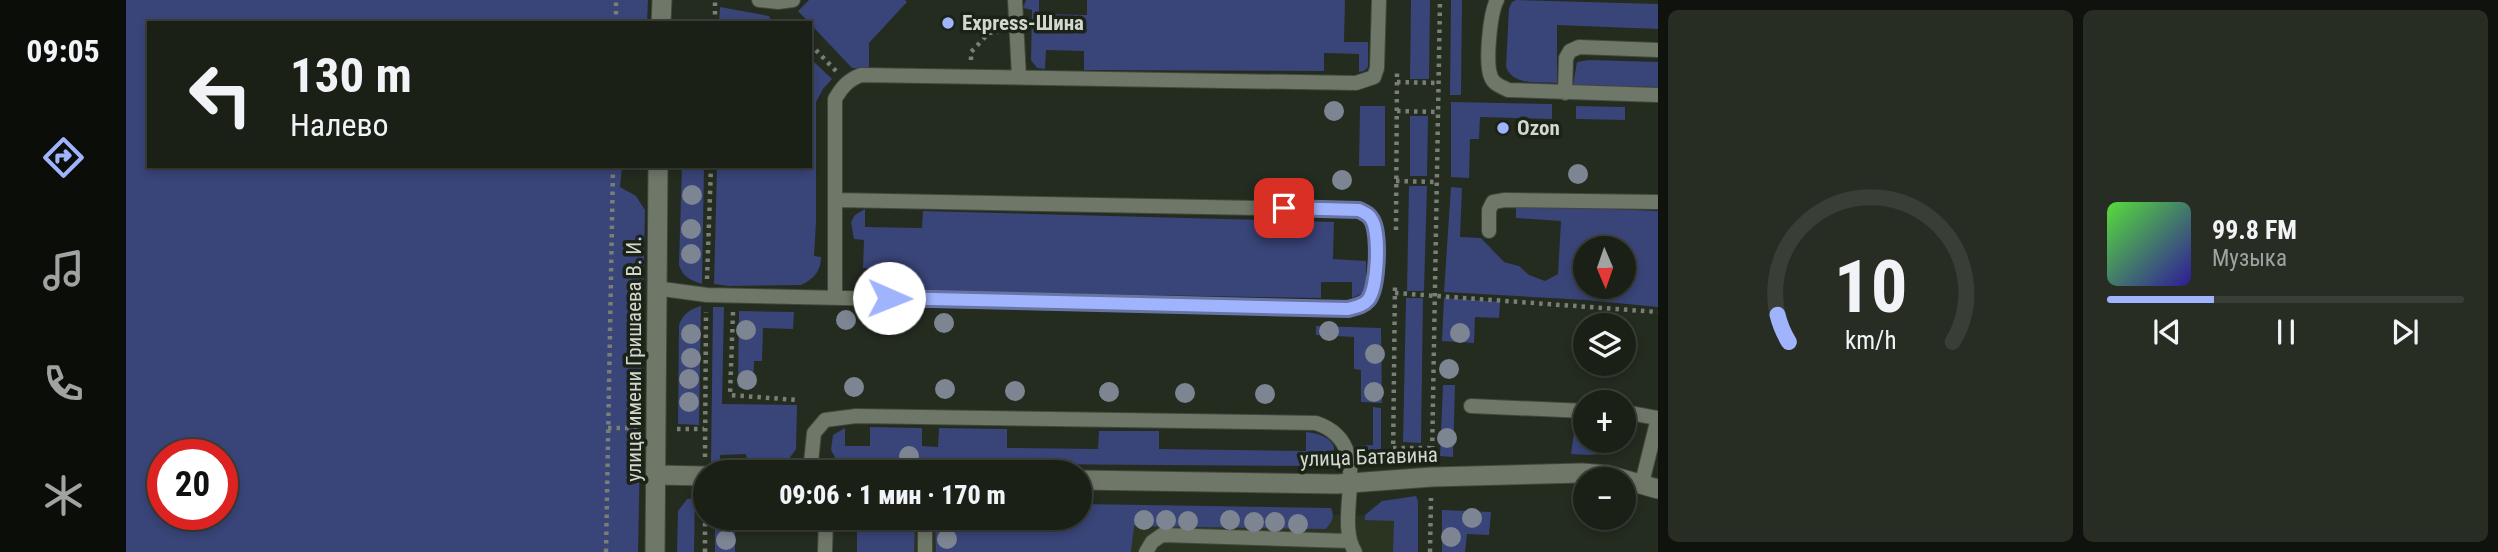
<!DOCTYPE html>
<html lang="ru">
<meta charset="utf-8">
<style>
body{margin:0;font-family:"Roboto Condensed",sans-serif;background:#282d24;color:#f1f3f6;height:100vh;display:flex;flex-direction:column;font-size:26px;white-space:nowrap}
*{box-sizing:border-box;margin:0}
p{font-size:23px;color:#a0a3a1}
.icon{flex:none;width:38px;height:38px;fill:none;stroke:currentColor;stroke-width:2;stroke-linecap:round;stroke-linejoin:round}
.map{position:relative;flex:1;overflow:hidden}
.drawer{display:flex;flex-direction:column;gap:10px;padding:10px;background:#0f120d;width:840px}
.drawer>*{flex:none}
.banner{position:absolute;left:21px;top:21px;width:665px;height:147px;border-radius:0px;box-shadow:0 4px 10px #0003,0 0 0 2px #393e36;background:#1b2017;color:#f1f3f6;overflow:hidden}
.needle{width:46px;rotate:178deg}
.buttons{position:absolute;left:1447px;top:236px;display:grid;gap:14px}
.buttons a{display:grid;place-items:center;width:63px;height:63px;border-radius:50%;background:#1b2017;box-shadow:0 4px 10px #0003,0 0 0 2px #393e36;font-size:35px}
.speed{position:absolute;left:21px;top:439px;display:flex;gap:14px;font-size:35px;font-weight:700;text-align:center}
.speed>*{display:grid;place-content:center;width:91px;height:91px;border-radius:50%;background:#1b2017;box-shadow:0 4px 10px #0003,0 0 0 2px #393e36;line-height:1}
.speed .limit{border:10px solid #d22;background:#fff;color:#111}
.pin{position:absolute;display:grid;place-items:center;width:60px;height:60px;color:#fff;margin:-30px;border-radius:14px;box-shadow:0 4px 10px #0006}
.me{position:absolute;width:77px;margin:-38px;rotate:91deg;stroke-linejoin:round;filter:drop-shadow(0 0 5px #0008)}
.turn{display:flex;align-items:center;gap:24px;height:147px;padding:0 28px;font-size:32px}
.turn .icon{width:91px;height:91px;stroke-width:2.5}
.turn b{display:block;font-size:49px;line-height:60px}
.drawer .card{flex:1;display:flex;flex-direction:column;justify-content:center;gap:10px;min-width:0;padding:0 24px;border-radius:10px;background:#282d24}
.drawer .dial{align-items:center;gap:0}
.dial svg{height:182px;overflow:visible;fill:none;stroke:#393e36;stroke-width:7;stroke-linecap:round;text-anchor:middle}
.dial text{fill:#f1f3f6;stroke:none}
.song{display:flex;align-items:center;gap:21px}
.cover{width:84px;height:84px;border-radius:10px;background:linear-gradient(135deg,hsl(110 70% 55%),hsl(250 70% 35%))}
.played{height:7px;border-radius:4px;background:linear-gradient(90deg,#a0b3fd 30%,#393e36 30%)}
.keys{display:flex;justify-content:space-around;direction:ltr}
.drawer .tiles{flex:1;display:grid;gap:10px;grid-template-columns:repeat(2,1fr)}
.trip{position:absolute;left:567px;top:460px;width:399px;height:70px;border-radius:35px;background:#1b2017;box-shadow:0 4px 10px #0003,0 0 0 2px #393e36;font-weight:800;line-height:70px;text-align:center}
main{display:flex;flex:1;min-height:0}
.tabs{display:flex;flex-direction:column;width:126px;justify-content:space-around;align-items:center;background:#0b0d09;color:#a0a3a1}
.tabs .icon{width:49px;height:49px}
.tabs .current{color:#a0b3fd}
.tabs b{font-size:32px;color:#f1f3f6}
.map>svg:first-child{display:block}
.built{fill:#2a3421}
.green{fill:#394478;fill-rule:evenodd}
.lines{fill:none;stroke-linecap:round;stroke-linejoin:round}
.service-casing{stroke:#41473c;stroke-width:16}
.minor-casing{stroke:#41473c;stroke-width:21}
.path{stroke:#797f75;stroke-width:4.5;stroke-dasharray:3.5 5;stroke-linecap:butt}
.service{stroke:#6e7768;stroke-width:14}
.minor{stroke:#6e7768;stroke-width:19}
.tree{fill:#7d8592}
.route-casing{stroke:#6874a4;stroke-width:18}
.route{stroke:#a0b3fd;stroke-width:12}
.poi-dot{fill:#a0b3fd;stroke:#1b2216;stroke-width:2.5}
.labels{text-anchor:middle;dominant-baseline:central;stroke-width:7;stroke-linejoin:round;paint-order:stroke}
.poi-label{font-size:21px;font-weight:bold;fill:#d2d7cf;stroke:#1b2216;text-anchor:start}
.street-label{font-size:21px;fill:#d2d7cf;stroke:#1b2216}
</style>
<main>
<nav class="tabs">
<b>09:05</b>
<svg class="icon current" aria-label="directions" viewBox="0 0 24 24"><path d="M12 3l9 9-9 9-9-9zM9 14v-3h6M13 9l2 2-2 2"/></svg>
<svg class="icon" aria-label="music" viewBox="0 0 24 24"><path d="M9 18V5l10-2v13"/><circle cx="6" cy="18" r="3"/><circle cx="16" cy="16" r="3"/></svg>
<svg class="icon" aria-label="phone" viewBox="0 0 24 24"><path d="M5 4h4l2 5-3 2q2 4 5 5l2-3 5 2v4C11 20 4 13 5 4z"/></svg>
<svg class="icon" aria-label="climate" viewBox="0 0 24 24"><path d="M12 3v18M4 7l16 10M4 17L20 7"/></svg>
</nav>
<div class="map">
<svg width="1532" height="552" viewBox="0 0 1532 552">
<rect width="100%" height="100%" fill="#242b1f"/>
<path class="built" d="M954,511L1281,516L1280,552H784V518H954Z"/>
<path class="green" d="M0,0H522L521,23H23V166H496L494,187L510,196L519,210L512,552H0ZM37,455H96V514H37Z
M683,0H779L781,2L743,43V68H726L672,11Z
M900,0H913V14L961,15V0H1219L1218,42H1242V67L1238,71L1233,72V54L1198,53V71L958,70V51L920,50L919,69L911,68L905,60L906,10L897,8Z
M1285,0H1304L1303,79H1284Z
M1325,0H1336L1335,95H1324Z
M1390,0L1532,4V29L1431,25V83C1414,82 1387,86 1380,67L1383,8L1386,2Z
M594,7L643,16L646,23H593Z
M684,58L706,79L697,89L690,102V222L688,256L695,257C695,271 688,279 675,285L602,286L588,284L591,166H684Z
M1463,60L1532,62V87L1447,85L1451,62Z
M1325,102L1426,104V119L1354,117L1353,139H1344L1343,178L1325,177Z
M1234,106H1259V166H1233Z
M1450,106L1499,107V120L1450,119Z
M1284,116H1302L1301,176H1284Z
M556,166H578L576,284C564,280 557,277 553,265Z
M1283,186H1301L1298,291H1281Z
M1325,187L1336,188L1334,237L1355,238L1378,262L1393,266L1403,275L1419,281L1432,274L1435,221L1390,218V205L1532,211V307L1460,300L1318,292ZM1460,248H1498V287H1460Z
M739,209V227L796,228L797,211L1208,222L1207,259L1240,261V284L1237,293L1226,298V282H1195V298L787,291V270L737,268L738,240L728,239L725,222L729,215Z
M1280,298H1297L1295,443L1277,442Z
M1318,298L1374,302L1373,318L1349,317L1348,343L1316,341Z
M575,306L573,425L552,424L553,325C557,314 564,309 575,306Z
M587,307H598L596,404L671,405L670,449L663,459L621,461L620,454L594,455V462H585Z
M613,311L668,312L667,329L637,328L636,361H628L627,388L612,387Z
M1190,326L1255,328L1256,403L1235,402V370L1228,369V337L1190,335Z
M1317,385H1329L1327,457L1314,456Z
M1247,407L1255,408V463H1236L1230,458L1228,446L1247,445Z
M1455,420H1459L1460,441L1498,443C1482,457 1466,455 1445,454L1449,426Z
M744,427L796,428V446L812,447L813,428L881,429V448L972,449L973,431H1033V449L1180,451V432C1200,434 1219,444 1201,465L1192,466L712,463L705,450L707,435L719,428V446H744Z
M1290,496L1292,501V552H1267L1268,521L1239,520V515L1256,501Z
M569,498L568,552H551L552,511L561,499Z
M954,504L1205,508C1209,518 1206,521 1200,529L1008,526L1005,552H810L809,518H954Z
M1316,510L1365,512L1363,535L1341,534L1339,552H1316Z
M589,518H609V552H589Z
M712,518H789L788,552H731V525H721Z"/>
<g class="lines">
<defs>
<path id="service" d="M633,0L652,2L667,0
M889,0L893,77
M1371,0C1364,13 1359,63 1365,77C1368,85 1375,86 1382,90L1532,95
M1439,93L1440,58L1444,51L1453,47L1532,50
M1363,231V210L1367,202L1379,200L1532,202
M529,288L581,295L1222,309C1229,307 1237,306 1242,300C1252,288 1253,234 1246,220C1243,214 1239,213 1233,210L711,200
M709,297V99C716,87 722,80 735,75L1230,83L1248,77L1251,68L1253,0
M1345,406L1460,411
M1498,412L1532,418
M684,472L688,433L699,420L730,416L1190,423C1252,444 1206,515 1229,552
M1516,483L1532,418
M699,552L700,518
M799,552V518
M1020,552L1026,542L1036,535L1222,541"/>
<path id="minor" d="M535,23L536,0
M530,475L579,476
M954,480L1211,484L1306,477L1456,473L1482,475L1532,489
M529,552L532,166"/>
</defs>
<use href="#service" class="service-casing"/>
<use href="#minor" class="minor-casing"/>
<path class="path" d="M490,23V0
M589,23V0
M684,44L710,71
M845,60V52L863,33L872,32
M1271,82L1312,83
M1271,111L1312,112
M1270,181L1311,182
M1270,230L1271,71
M581,279L585,166
M1269,293L1532,312
M607,312L604,395L671,400
M482,428H511
M551,429H578
M1267,448H1306
M579,457L580,312
M1306,458L1314,0
M1267,461L1269,284
M480,552L487,166
M579,552V501
M1304,552L1305,498"/>
<use href="#service" class="service"/>
<use href="#minor" class="minor"/>
</g>
<g class="tree">
<circle cx="1208" cy="111" r="10"/>
<circle cx="1452" cy="174" r="10"/>
<circle cx="1216" cy="180" r="10"/>
<circle cx="566" cy="195" r="10"/>
<circle cx="565" cy="229" r="10"/>
<circle cx="565" cy="254" r="10"/>
<circle cx="720" cy="320" r="10"/>
<circle cx="818" cy="323" r="10"/>
<circle cx="620" cy="330" r="10"/>
<circle cx="1203" cy="331" r="10"/>
<circle cx="1334" cy="333" r="10"/>
<circle cx="565" cy="334" r="10"/>
<circle cx="1249" cy="354" r="10"/>
<circle cx="565" cy="358" r="10"/>
<circle cx="1323" cy="369" r="10"/>
<circle cx="563" cy="379" r="10"/>
<circle cx="621" cy="380" r="10"/>
<circle cx="728" cy="387" r="10"/>
<circle cx="819" cy="389" r="10"/>
<circle cx="889" cy="391" r="10"/>
<circle cx="983" cy="392" r="10"/>
<circle cx="1248" cy="392" r="10"/>
<circle cx="1059" cy="393" r="10"/>
<circle cx="1139" cy="394" r="10"/>
<circle cx="563" cy="402" r="10"/>
<circle cx="1321" cy="438" r="10"/>
<circle cx="783" cy="456" r="10"/>
<circle cx="1346" cy="518" r="10"/>
<circle cx="1018" cy="520" r="10"/>
<circle cx="1040" cy="520" r="10"/>
<circle cx="1104" cy="520" r="10"/>
<circle cx="1062" cy="521" r="10"/>
<circle cx="1128" cy="522" r="10"/>
<circle cx="1149" cy="522" r="10"/>
<circle cx="1172" cy="524" r="10"/>
<circle cx="1325" cy="537" r="10"/>
<circle cx="821" cy="539" r="10"/>
<circle cx="600" cy="540" r="10"/>
</g>
<g class="lines">
<defs>
<path id="route" d="M763,298L1222,309C1229,307 1237,306 1242,300C1252,288 1254,234 1246,220C1243,214 1239,213 1233,210L1158,208"/>
</defs>
<use href="#route" class="route-casing"/>
<use href="#route" class="route"/>
</g>
<g class="poi-dot">
<circle cx="822" cy="23" r="7"/>
<circle cx="1377" cy="128" r="7"/>
</g>
<g class="labels">
<g class="poi-label">
<text x="836" y="23">Express-Шина</text>
<text x="1391" y="128">Ozon</text>
</g>
<g class="street-label">
<text transform="translate(508 359) rotate(-90)">улица имени Гришаева В. И.</text>
<text transform="translate(1243 457) rotate(-2)">улица Батавина</text>
</g>
</g>
</svg>
<div class="buttons">
<a><svg class="needle" viewBox="-14 -14 28 28"><path d="M0-13l5 13h-10z" fill="#e53935"/><path d="M0 13l5-13h-10z" fill="#a0a3a1"/></svg></a>
<a><svg class="icon" aria-label="layers" viewBox="0 0 24 24"><path d="M12 4l9 5-9 5-9-5zM3 14l9 5 9-5"/></svg></a>
<a>+</a>
<a>−</a>
</div>
<div class="speed"><div class="limit">20</div></div>
<div class="pin" style="left:1158px;top:208px;background:#d93025"><svg class="icon" aria-label="arrive" viewBox="0 0 24 24"><path d="M6 21V4h12l-3 4 3 4H6"/></svg></div>
<svg class="me" style="left:763px;top:298px" viewBox="-20 -20 40 40"><circle r="19" fill="#fff"/><path d="M0-13L10 11 0 6-10 11z" fill="#a0b3fd"/></svg>
<div class="trip">09:06 · 1 мин · 170 m</div>
<div class="banner">
<div class="turn"><svg class="icon" aria-label="left" viewBox="0 0 24 24"><path d="M17 20v-9H6M10 6l-5 5 5 5"/></svg><div><b>130 m</b>Налево</div></div>
</div>
</div>
<section class="drawer">
<div class="tiles">
<div class="card dial"><svg viewBox="0 0 100 80">
<path d="M14 69A42 42 0 1 1 86 69"/>
<path d="M14 69A42 42 0 0 1 9 57" stroke="#a0b3fd"/>
<text x="50" y="56" font-size="32" font-weight="700">10</text>
<text x="50" y="72" font-size="11">km/h</text>
</svg></div>
<div class="card">
<div class="song"><i class="cover"></i><div><b>99.8 FM</b><p>Музыка</p></div></div>
<div class="played"></div>
<div class="keys"><svg class="icon" aria-label="previous" viewBox="0 0 24 24"><path d="M18 5L8 12l10 7zM5 5v14"/></svg><svg class="icon" aria-label="pause" viewBox="0 0 24 24"><path d="M8 5v14M16 5v14"/></svg><svg class="icon" aria-label="next" viewBox="0 0 24 24"><path d="M6 5l10 7-10 7zM19 5v14"/></svg></div>
</div>
</div>
</section>
</main>
